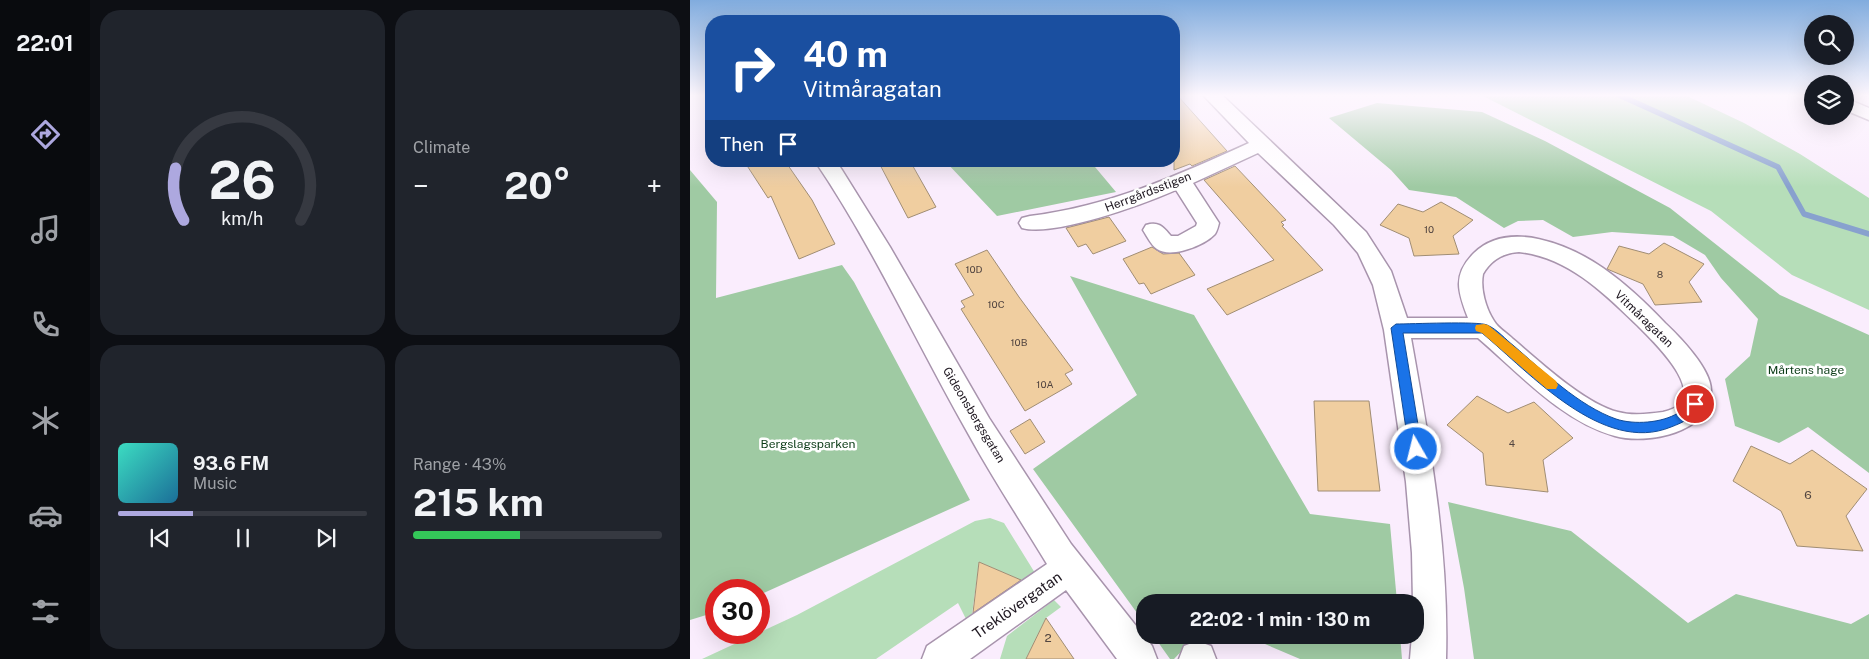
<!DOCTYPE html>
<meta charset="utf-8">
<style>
body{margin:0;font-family:"Public Sans",sans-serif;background:#20242c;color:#f1f3f6;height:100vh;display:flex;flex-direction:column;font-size:19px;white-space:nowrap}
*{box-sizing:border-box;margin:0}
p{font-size:16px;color:#9ea1a6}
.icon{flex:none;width:28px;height:28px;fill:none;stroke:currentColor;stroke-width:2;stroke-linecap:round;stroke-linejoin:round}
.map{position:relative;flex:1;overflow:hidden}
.sheet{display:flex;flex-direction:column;gap:10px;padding:10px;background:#0d0f14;width:600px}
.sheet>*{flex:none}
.banner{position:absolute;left:15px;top:15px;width:475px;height:152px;border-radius:20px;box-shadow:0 5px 20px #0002;background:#1a4fa0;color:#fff;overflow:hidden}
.fabs{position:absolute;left:1114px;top:15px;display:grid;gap:10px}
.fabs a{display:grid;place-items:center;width:50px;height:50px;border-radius:50%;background:#171b24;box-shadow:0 5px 20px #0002;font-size:25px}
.speed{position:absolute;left:15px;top:579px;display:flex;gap:10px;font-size:25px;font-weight:700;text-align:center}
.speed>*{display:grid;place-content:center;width:65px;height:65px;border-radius:50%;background:#171b24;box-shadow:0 5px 20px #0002;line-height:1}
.speed .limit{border:8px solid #d22;background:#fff;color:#111}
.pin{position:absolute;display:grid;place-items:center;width:42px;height:42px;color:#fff;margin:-21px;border:2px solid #fff;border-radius:50%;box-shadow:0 1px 5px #0007}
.me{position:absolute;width:55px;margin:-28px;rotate:352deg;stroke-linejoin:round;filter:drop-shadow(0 0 4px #0008)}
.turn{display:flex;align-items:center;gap:18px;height:105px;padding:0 15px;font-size:22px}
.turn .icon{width:65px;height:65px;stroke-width:2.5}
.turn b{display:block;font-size:35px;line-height:42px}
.then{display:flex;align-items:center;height:48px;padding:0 15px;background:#0003;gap:10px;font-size:19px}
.big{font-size:38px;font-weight:700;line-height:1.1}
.sheet .tile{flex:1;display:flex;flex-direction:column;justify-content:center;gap:8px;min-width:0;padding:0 18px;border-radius:20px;background:#20242c}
.sheet .dial{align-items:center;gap:0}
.dial svg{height:130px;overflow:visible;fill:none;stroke:#363941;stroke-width:7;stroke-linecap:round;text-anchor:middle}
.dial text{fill:#f1f3f6;stroke:none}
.song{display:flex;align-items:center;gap:15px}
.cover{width:60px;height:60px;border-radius:8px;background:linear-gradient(135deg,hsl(170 70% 55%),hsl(200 70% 35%))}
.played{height:5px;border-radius:2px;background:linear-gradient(90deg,#ada8df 30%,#363941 30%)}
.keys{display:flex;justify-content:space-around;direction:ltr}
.heat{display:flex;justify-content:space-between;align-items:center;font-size:28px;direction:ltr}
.charge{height:8px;border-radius:4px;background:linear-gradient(90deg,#34c759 43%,#363941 0)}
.sheet .tiles{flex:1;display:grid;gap:10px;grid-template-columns:repeat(2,1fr)}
.trip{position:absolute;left:446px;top:594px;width:288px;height:50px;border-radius:20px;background:#171b24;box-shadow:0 5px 20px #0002;font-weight:700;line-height:50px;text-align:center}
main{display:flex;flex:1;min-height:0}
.menu{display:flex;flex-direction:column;width:90px;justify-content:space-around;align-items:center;background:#090b0e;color:#9ea1a6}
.menu .icon{width:35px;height:35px}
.menu .active{color:#ada8df}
.menu b{font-size:22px;color:#f1f3f6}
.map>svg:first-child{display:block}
.green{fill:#b6deb9}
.forest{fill:#9fcaa3}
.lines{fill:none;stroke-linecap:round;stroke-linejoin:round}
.stream{stroke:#88a1ce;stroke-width:5.5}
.building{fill:#f0cea0;stroke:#a08d74}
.minor-casing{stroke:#a894ad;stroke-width:3}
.minor{fill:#fff;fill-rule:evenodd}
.route{fill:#1a73e8;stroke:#114b97}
.slow{fill:#f59e0b}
.labels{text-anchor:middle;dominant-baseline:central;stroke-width:5;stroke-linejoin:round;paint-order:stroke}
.number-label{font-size:10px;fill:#524540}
.street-label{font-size:12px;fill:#1e1720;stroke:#fff}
.park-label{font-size:12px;fill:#0b3b16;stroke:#fff}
.near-number-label{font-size:12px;fill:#524540}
.near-street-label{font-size:15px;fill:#1e1720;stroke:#fff}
</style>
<main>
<nav class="menu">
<b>22:01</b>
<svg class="icon active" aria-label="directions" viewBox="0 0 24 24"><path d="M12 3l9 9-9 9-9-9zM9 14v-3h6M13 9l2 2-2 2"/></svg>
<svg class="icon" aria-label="music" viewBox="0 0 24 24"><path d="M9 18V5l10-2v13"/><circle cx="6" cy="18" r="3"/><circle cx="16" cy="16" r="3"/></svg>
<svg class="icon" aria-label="phone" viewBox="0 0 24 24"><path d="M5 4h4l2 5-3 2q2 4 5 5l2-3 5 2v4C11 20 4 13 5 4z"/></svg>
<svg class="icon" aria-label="climate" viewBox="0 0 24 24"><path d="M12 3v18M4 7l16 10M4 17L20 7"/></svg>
<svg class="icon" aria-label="car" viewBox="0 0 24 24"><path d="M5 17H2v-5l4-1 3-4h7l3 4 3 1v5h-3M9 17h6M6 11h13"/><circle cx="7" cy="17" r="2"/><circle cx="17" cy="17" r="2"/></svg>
<svg class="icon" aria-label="filters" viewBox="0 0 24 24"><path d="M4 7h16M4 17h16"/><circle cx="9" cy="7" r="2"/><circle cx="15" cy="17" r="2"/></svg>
</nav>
<section class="sheet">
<div class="tiles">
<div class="tile dial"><svg viewBox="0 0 100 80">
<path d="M14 69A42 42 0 1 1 86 69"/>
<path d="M14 69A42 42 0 0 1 9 37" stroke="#ada8df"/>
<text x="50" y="56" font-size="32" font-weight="700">26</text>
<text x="50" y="72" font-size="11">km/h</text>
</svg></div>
<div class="tile"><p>Climate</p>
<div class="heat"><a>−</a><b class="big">20°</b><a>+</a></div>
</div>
<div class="tile">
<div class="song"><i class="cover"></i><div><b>93.6 FM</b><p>Music</p></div></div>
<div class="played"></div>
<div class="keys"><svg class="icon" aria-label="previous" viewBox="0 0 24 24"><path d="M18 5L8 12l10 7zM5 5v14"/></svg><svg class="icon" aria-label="pause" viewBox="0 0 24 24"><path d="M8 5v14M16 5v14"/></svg><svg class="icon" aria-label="next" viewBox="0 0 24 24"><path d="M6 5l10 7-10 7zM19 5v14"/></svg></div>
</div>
<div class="tile"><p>Range · 43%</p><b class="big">215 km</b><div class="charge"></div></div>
</div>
</section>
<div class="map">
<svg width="1179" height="659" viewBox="0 0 1179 659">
<rect width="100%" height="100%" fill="#faedfd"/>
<path class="green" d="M791,95H995L1054,123L1110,154L1179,198V310L1102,275L1021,211Z
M300,518L314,523L345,573L333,581L289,562L282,615L276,619L268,603L186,659H12L107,615L285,521Z
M364,600L371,607L356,618L336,659H310L317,636Z"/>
<path class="forest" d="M687,103L792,112L855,141L980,208L1090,295L1179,335V473L1118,427L1089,443L1045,426L1035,379L1060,356L1068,319L1031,278L1015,255L983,236L922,232L883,237L853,220L828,221L814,228L766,197L719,190L701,170L639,118Z
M255,161H400L426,192L307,216Z
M0,170L27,202L26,298L152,265L164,282L280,500L69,595V590H26V612L0,620Z
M380,276L504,315L620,514L700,524L707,602H455V624L343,469L447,395Z
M758,502L881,531L998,623L1046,594L1161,624L1179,614V659H784L774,588Z
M463,635H507L484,659H480Z
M554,635H710L712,659H610Z"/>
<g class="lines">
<path class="stream" d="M929,95L1088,167L1114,214L1179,234"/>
</g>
<path class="building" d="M484,95H487L537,151L502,166L500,164L484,170Z
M54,161H95L122,200L145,244L109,259L81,196L78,198Z
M188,161H220L246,207L218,218Z
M545,166L596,220L591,222L594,225L592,226L633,270L537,315L517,289L584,260L514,180Z
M751,202L783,220L763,236L769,254L724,256L719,238L690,225L708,204L733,212Z
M419,217L436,241L403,254L396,244L388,247L376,228Z
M974,243L1014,264L999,282L1012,302L965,305L953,284L917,269L929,246L959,254Z
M462,247L473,254L489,253L505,275L461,294L454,283L449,284L433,259Z
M297,250L329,297L383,370L375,374L382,384L335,411L271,309L275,307L271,301L284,295L265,264Z
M787,396L818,413L844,402L883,438L853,460L858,492L796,485L793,453L757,425Z
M624,401H679L690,491H628Z
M340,419L355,442L335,454L320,431Z
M1061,446L1100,464L1122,450L1177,489L1156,516L1173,551L1107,546L1091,511L1043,481Z
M289,562L331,580L283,613Z
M356,618L384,659H336Z"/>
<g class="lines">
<defs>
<path id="minor" d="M513,95H532L676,232L701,271L717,318H778C768,292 762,275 784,253C819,219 880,245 913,268C936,284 956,303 975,323C990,337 1021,369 1021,390C1023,433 956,445 925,436C871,421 829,373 788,338H721C740,444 759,550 756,659H720L722,635H725V602H723L722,553L716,482L694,330L683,285L668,253L644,225L568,153L503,183L529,223C528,227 527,231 525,234C515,245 481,259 467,249C461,245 457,236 453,230L456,225C469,221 473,227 481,236H488L506,226L507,223L486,190C454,204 365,237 332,228L329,223L332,218L340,216C420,206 486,176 559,143ZM829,252C878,257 914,293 948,326C965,343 1026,401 973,412C958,414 942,416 928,412C895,404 849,361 823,339C817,333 808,328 804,321C796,309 790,289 793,274C801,260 813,253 829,252Z
M1155,98L1179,108V120L1155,110Z
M125,161H146L152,170L200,247L299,418L381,544L462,646L467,659H427L376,590L280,659H232L237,646L357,564C331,521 303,479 279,435C227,344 184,248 125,161Z
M507,641L521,646L526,659H489L494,646Z"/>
</defs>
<use href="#minor" class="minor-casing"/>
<use href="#minor" class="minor"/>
</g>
<linearGradient id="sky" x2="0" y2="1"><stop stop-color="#81acde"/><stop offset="0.51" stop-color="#fdf7fe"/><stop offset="1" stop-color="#fdf7fe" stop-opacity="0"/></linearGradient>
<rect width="1179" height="187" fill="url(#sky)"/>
<path class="route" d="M706,324C721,324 789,321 797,325C807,329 816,340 824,346C853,371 889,406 926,419C944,425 972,423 988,413C996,408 999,397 1009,400L1011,404C1005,417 994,422 981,427C913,455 840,373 792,333H713L732,449L730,453L726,455L721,453L719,449L701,328Z"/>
<path class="slow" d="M794,324L798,325L866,381L868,385L866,389H857L792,333L786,331L785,328L786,325Z"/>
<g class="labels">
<g class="number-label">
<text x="739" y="229">10</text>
<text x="284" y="269">10D</text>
<text x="970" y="274">8</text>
<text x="306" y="304">10C</text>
<text x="329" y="342">10B</text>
<text x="355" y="384">10A</text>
<text x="822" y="443">4</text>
</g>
<g class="street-label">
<text transform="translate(458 192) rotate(-21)">Herrgårdsstigen</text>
<text transform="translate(954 319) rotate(44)">Vitmåragatan</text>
<text transform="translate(284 415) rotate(59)">Gideonsbergsgatan</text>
</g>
<g class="park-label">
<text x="1116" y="370">Mårtens hage</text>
<text x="118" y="444">Bergslagsparken</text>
</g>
<g class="near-number-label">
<text x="1118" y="495">6</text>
<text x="358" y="638">2</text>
</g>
<g class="near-street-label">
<text transform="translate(327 605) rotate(-35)">Treklövergatan</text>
</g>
</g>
</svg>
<div class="fabs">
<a><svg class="icon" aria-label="search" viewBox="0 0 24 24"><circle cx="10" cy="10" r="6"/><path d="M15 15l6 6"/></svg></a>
<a><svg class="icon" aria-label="layers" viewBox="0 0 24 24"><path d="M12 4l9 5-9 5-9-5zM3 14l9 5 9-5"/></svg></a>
</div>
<div class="speed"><div class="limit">30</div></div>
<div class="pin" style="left:1005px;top:404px;background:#d93025"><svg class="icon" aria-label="arrive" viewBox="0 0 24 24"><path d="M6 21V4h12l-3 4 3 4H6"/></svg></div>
<svg class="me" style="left:726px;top:449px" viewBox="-20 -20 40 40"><circle r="17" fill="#1a73e8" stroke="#fff" stroke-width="3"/><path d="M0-11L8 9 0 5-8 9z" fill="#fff"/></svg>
<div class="trip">22:02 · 1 min · 130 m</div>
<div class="banner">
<div class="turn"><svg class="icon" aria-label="right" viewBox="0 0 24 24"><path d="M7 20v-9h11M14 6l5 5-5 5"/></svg><div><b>40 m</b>Vitmåragatan</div></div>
<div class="then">Then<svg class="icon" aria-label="arrive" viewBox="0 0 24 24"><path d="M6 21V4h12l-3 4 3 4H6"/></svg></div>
</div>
</div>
</main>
